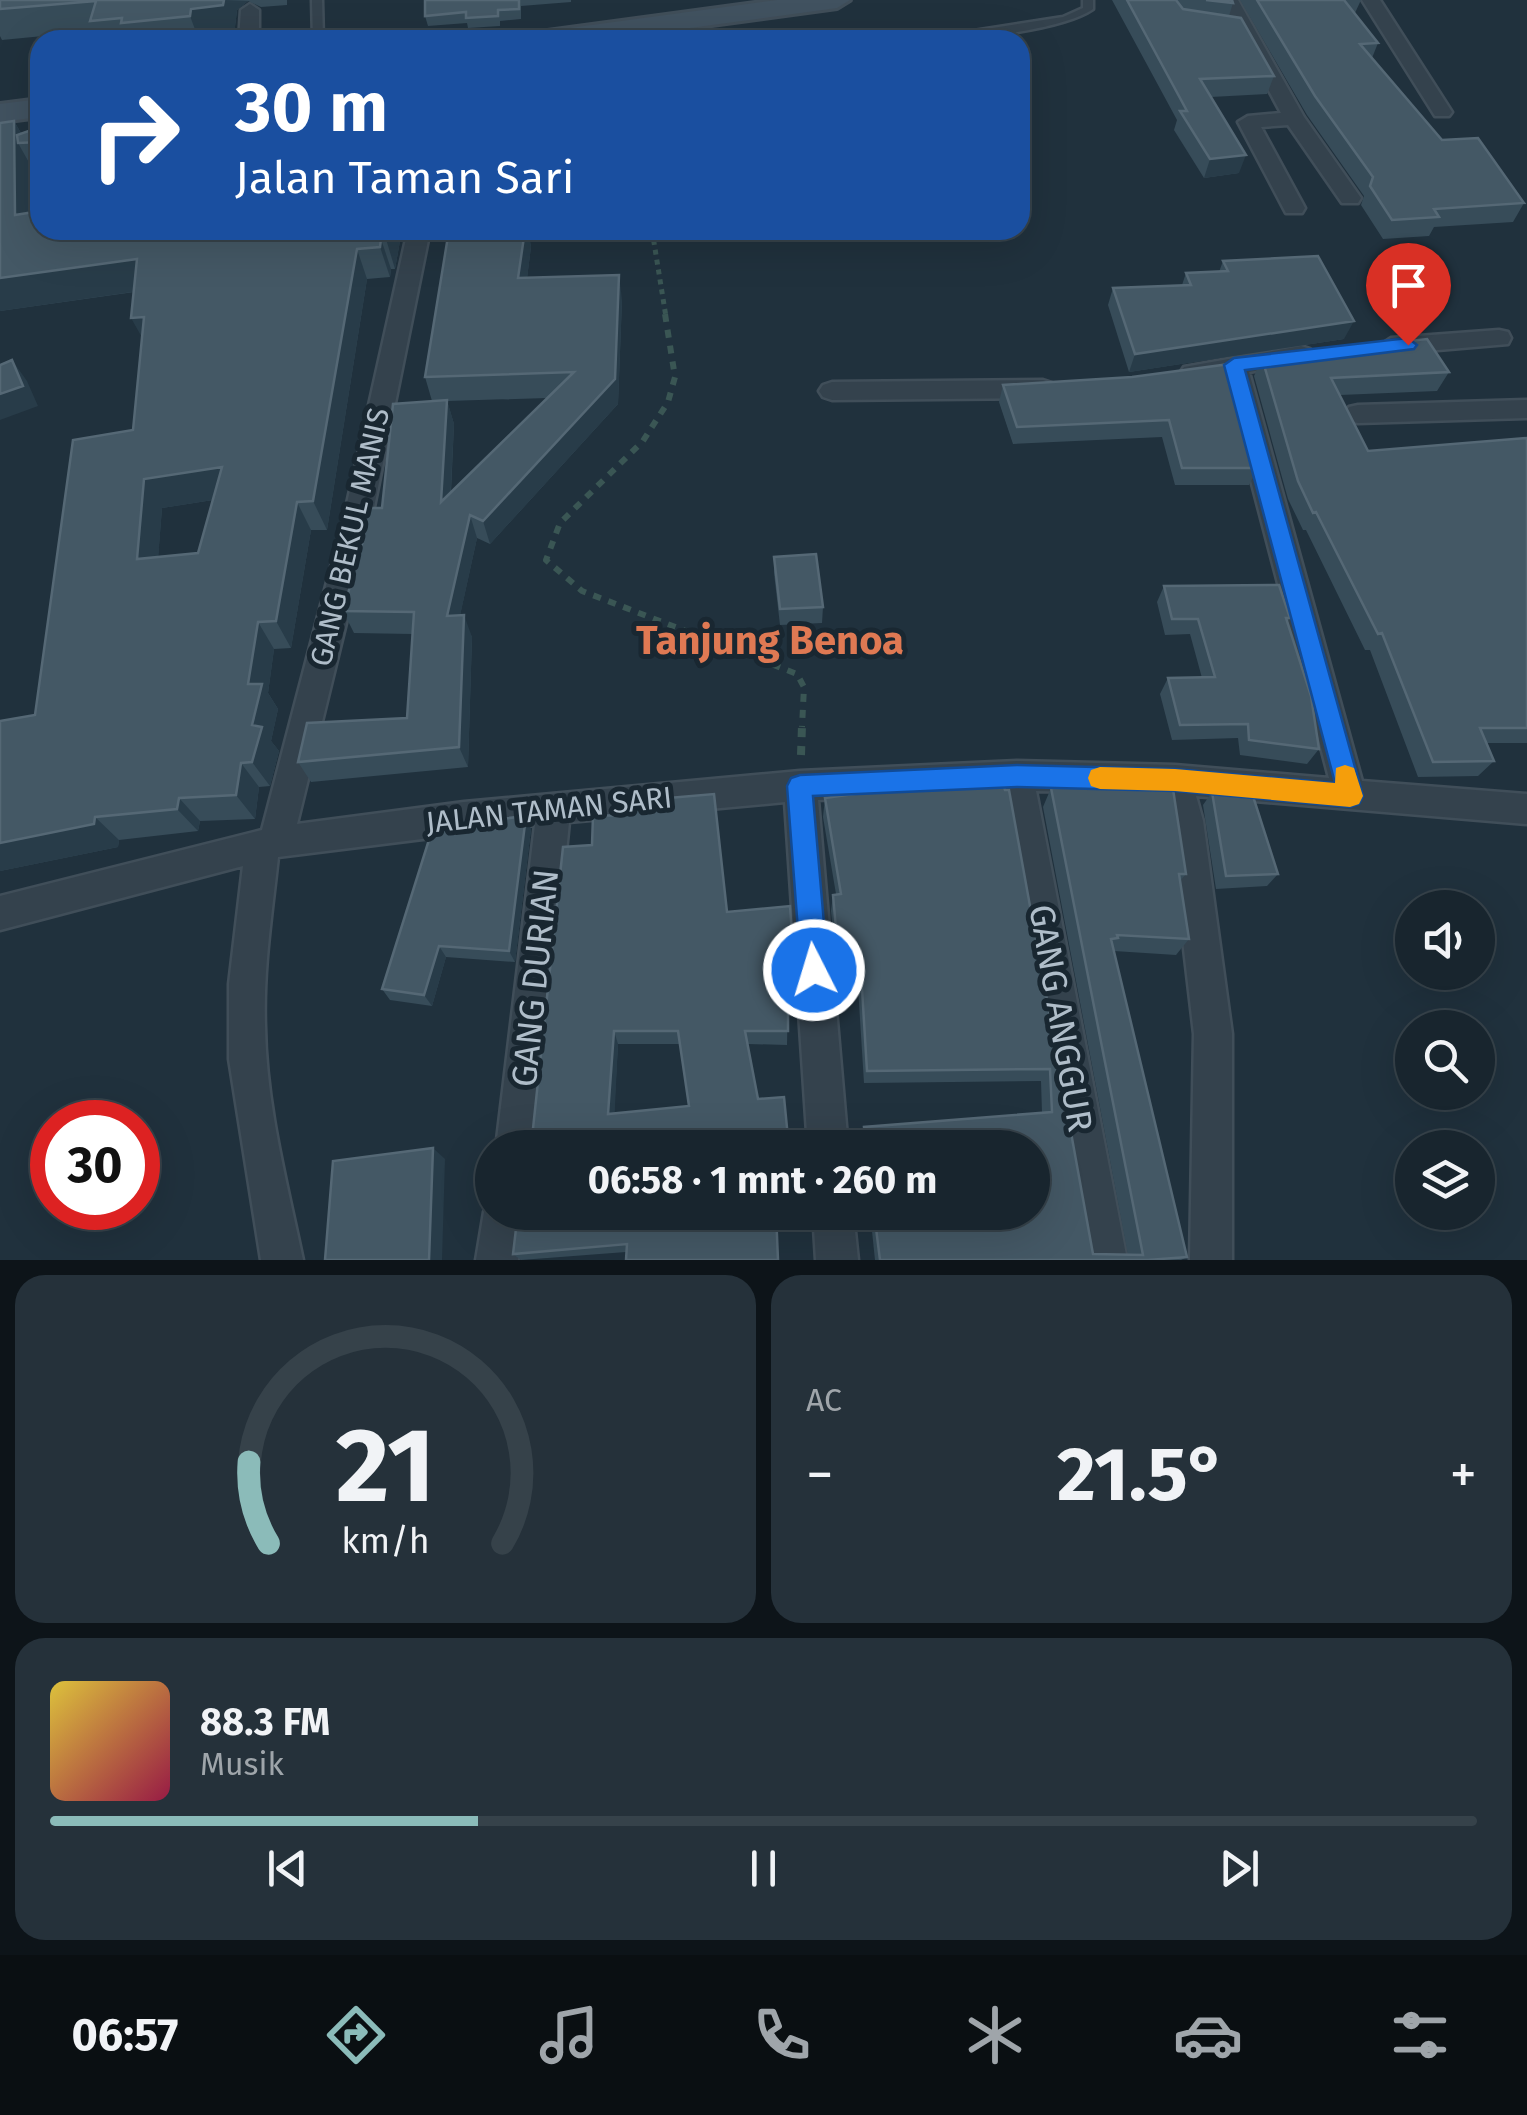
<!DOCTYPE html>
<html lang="id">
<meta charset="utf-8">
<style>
body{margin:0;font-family:"Fira Sans",sans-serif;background:#25313a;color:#f1f3f6;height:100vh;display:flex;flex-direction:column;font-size:38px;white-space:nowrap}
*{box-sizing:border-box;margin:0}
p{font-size:32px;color:#9fa5aa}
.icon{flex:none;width:55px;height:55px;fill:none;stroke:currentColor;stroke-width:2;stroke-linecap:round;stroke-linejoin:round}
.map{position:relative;height:1260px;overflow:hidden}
.drawer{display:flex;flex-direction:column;gap:15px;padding:15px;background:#0d1419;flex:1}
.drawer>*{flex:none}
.banner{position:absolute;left:30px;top:30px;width:1000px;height:210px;border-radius:30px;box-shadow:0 10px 40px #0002,0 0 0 2px #36424a;background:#1a4fa0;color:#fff;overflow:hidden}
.fabs{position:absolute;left:1395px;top:890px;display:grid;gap:20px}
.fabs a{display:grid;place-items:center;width:100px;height:100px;border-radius:50%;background:#18252e;box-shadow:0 10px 40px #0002,0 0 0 2px #36424a;font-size:50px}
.speed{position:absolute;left:30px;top:1100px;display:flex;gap:20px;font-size:50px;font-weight:700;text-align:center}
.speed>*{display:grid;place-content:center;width:130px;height:130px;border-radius:50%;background:#18252e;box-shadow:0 10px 40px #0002,0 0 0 2px #36424a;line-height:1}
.speed .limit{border:15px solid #d22;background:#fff;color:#111}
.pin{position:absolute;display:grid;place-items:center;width:85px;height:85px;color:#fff;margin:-102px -42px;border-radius:50% 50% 50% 0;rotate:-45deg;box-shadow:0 0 10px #0007}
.pin .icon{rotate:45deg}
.me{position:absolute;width:110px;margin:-55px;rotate:355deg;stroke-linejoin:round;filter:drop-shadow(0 0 8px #0008)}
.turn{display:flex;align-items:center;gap:35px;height:210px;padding:0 40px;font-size:45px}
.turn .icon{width:130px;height:130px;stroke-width:2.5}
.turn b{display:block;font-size:70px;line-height:85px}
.big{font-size:75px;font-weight:700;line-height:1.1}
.drawer .tile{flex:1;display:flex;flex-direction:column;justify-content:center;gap:15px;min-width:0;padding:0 35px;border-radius:30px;background:#25313a}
.drawer .dial{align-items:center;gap:0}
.dial svg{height:260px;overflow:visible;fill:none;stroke:#36424a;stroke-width:7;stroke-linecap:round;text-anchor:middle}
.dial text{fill:#f1f3f6;stroke:none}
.song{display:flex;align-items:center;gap:30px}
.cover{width:120px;height:120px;border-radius:15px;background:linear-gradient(135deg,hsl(50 70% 55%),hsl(340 70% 35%))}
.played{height:10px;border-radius:5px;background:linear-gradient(90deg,#8bbbb9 30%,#36424a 30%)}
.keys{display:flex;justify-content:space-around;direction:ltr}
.heat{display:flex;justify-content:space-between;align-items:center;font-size:55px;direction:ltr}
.drawer .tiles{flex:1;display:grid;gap:15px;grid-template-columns:1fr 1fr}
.tile:last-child{grid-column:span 2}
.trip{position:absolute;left:475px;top:1130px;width:575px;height:100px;border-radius:50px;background:#18252e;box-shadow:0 10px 40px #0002,0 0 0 2px #36424a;font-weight:700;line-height:100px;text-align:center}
.tab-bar{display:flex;height:160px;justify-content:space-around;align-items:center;background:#0a0f12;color:#9fa5aa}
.tab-bar .icon{width:70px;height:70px}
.tab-bar .current{color:#8bbbb9}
.tab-bar b{font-size:45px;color:#f1f3f6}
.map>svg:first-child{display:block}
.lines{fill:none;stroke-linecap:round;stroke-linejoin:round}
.lane-casing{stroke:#404e59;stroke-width:5}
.street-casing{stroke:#404e59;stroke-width:5}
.secondary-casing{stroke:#404e59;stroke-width:6}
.path-far2{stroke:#3a5654;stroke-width:5;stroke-dasharray:5 5;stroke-linecap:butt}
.path-far1{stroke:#3a5654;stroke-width:6;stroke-dasharray:8 8;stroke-linecap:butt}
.path{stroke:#3a5654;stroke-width:8;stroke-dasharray:9 9;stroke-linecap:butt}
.lane{fill:#34424d;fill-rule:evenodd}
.street{fill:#34424d;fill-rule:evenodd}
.secondary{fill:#415260;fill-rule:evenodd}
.wall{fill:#374c59;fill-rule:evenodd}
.shaded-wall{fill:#283c49}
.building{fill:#445865;stroke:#556875;stroke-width:2.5;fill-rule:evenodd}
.route{fill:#1a73e8;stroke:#114b97;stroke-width:2.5}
.slow{fill:#f59e0b}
.labels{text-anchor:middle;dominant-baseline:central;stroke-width:10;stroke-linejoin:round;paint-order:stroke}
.street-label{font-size:30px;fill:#afbdc9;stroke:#192731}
.near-street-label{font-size:35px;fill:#afbdc9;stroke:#192731}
.district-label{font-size:40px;font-weight:bold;fill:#df7953;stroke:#192731}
</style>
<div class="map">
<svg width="1527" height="1260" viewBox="0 0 1527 1260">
<rect width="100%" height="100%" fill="#20313d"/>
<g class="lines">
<defs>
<path id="lane" d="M312,0H322L323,40H313Z
M1083,0H1093V9C1063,30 969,40 930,40L935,37L1063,17L1083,8Z"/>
<path id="street" d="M1220,0H1238L1304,117L1361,198L1358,203H1342L1288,125L1261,127L1305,208L1302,213H1286L1238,122L1248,116L1281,113Z
M1362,0H1380L1452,112L1449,116H1435Z
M250,4L259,10V40H239L241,10Z
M408,230H430L372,517L297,824L464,802L800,771L1017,761L1175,765L1329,778L1224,377L1193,382L1184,379L1180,373L1184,367L1301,346L1310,349L1314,355L1310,361L1249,372L1362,781L1527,794V824L1196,796L1203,821L1232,1034V1260H1190L1194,1034L1169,821L1162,794L1036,791L1127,1260H1085L1003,791L818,800L848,1148H808L785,802L569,822L536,1148H496L535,825L278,857C272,913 263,969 265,1026C266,1105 287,1183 303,1260H261L229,1059V984L243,866L0,930V896L262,830L344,517Z
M1499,330L1508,332L1511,338L1508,344L1391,354L1379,346L1391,338Z
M1043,380L1052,383L1056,389L1052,395L1043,398L832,400L823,397L819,391L823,385L832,382Z
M1527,400V418L1358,423L1349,421L1345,414L1349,407L1358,405Z
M492,1197V1212H524L518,1260H476L484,1212Z
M813,1212H853L858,1260H816Z"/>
<path id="secondary" d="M777,0H850L837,8L601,40H526L540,32Z
M40,99V117L0,122V104Z"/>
</defs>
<use href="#lane" class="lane-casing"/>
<use href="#street" class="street-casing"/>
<use href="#secondary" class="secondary-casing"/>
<path class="path-far2" d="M652,230L666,317"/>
<path class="path-far1" d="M665,314L675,377L668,402L643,441L560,523L546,560L582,591L797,674L804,687L802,727"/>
<path class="path" d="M801,755L802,725"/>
<use href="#lane" class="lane"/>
<use href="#street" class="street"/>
<use href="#secondary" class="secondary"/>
</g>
<path class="wall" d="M0,0H287V5L261,7L248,1L237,10L234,35L203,38L202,40H99L95,31L2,40L0,36Z
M425,0H571V2L521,6V19L500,21V26L468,28L467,23L428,26L425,16Z
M1112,0H1232L1233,3L1229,16L1274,76L1267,94L1211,97L1239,173L1204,178L1174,130L1177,120Z
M1240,0H1361L1355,13L1378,43L1372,58L1442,140L1524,203L1513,222L1434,227L1429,236L1383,239L1361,205L1364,196L1307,115Z
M14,121L21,133L40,127V173H35L31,166L32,212L40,230H402L395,269H391L390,277L367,279L327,530H311L291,648L274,649L268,693L278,709L271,741L279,751L270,786L259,787L255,819L200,821L198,831L119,840L118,847L0,871V721L35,715L133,430L142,338L134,292L0,311ZM213,500L198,553L158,557L162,508Z
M449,230H528L531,247L527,278L622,300L618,404L490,544L477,538L460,615L472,637L468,767L311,782L298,762L407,718L412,634L354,633L343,611L359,556L353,544L382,508L432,401L425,377ZM547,398L451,492L454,424L447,401Z
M1223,261L1344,339L1129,372L1108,305L1113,288L1182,285L1186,273L1219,272Z
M1262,358L1449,372L1437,391L1340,395L1368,451L1527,438V743H1487L1494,761L1478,776L1418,777L1370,650H1365L1306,530H1303L1288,499L1254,376Z
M1132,377L1258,468L1249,485H1175L1162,437L1013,444L999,402L1003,385Z
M774,557L823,607L822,623L780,625L774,573Z
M1164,586L1290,618L1287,623L1319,749L1307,764L1240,755L1238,738L1172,740L1160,694L1168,678H1202L1190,634L1165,635L1157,602Z
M1093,777L1186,874L1180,881L1189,939L1176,955L1114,951L1187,1257L1181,1260H875L870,1212H1032V1148H862L861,1138L864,1127L1042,1113L1041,1081L864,1083L858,987L838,989L831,911L833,895L836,894L823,817L825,798L866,792L867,785L911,790L1001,778L1093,1254L1128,1255L1043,807L1051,788L1088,787Z
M1212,792L1278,874L1267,886L1216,889L1203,805Z
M531,829L515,962L446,957L432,1006L390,1000L382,989Z
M563,847L727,912L795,980L794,995H788L787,1045L748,1044L758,1099L532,1138ZM618,1044H680L689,1106L614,1114Z
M518,1212L778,1260L626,1252L521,1260L513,1254Z"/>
<path class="shaded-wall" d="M224,0L248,1L237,10L234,35L199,40L190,16L191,9Z
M14,121L26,142L18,143L31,166L33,245L15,215Z
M1246,155L1239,173L1204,178L1210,159Z
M388,230H402L395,269L386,239Z
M525,230H528L531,247L524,303L518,278Z
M381,239L391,269L390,277L380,247Z
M357,249L367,279L327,530L313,501Z
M137,259L153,289L0,311V278Z
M619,275L622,300L618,404L490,544L483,521L615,379Z
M144,317L148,348L131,318Z
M1354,321L1344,339L1129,372L1135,354Z
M12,360L27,381L38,406L0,420V394Z
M447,400L454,424L449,525L441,502Z
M222,467L238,496L162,508L156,587L137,559L144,479Z
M297,502L311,530L291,648L276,621Z
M470,515L477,538L455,639L447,616Z
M464,615L472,637L468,767L459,747Z
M258,622L274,649L268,693L278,709L271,741L279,751L270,786L252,762V725L248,684Z
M241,763L259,787L255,819L236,795Z
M179,798L200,821L198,831L177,809Z
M526,816L531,829L515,962L509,951Z
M95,817L119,840L118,847L0,871V843Z
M439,946L446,957L432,1006L424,995Z
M614,1031L618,1044L614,1126L608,1114Z
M433,1148L445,1159L442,1260H429Z"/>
<path class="building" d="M0,0H224L223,5L191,9L190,16L121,23L122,18L90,21L96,1L0,9Z
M425,0H519V9L498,10V16L466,18V12L425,16Z
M1127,0H1176L1183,9L1241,18L1274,76L1200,79L1246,155L1210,159L1180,111H1187Z
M1206,0H1232L1233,3Z
M1257,0H1344L1378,43L1360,44L1442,140L1478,138L1524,203L1434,209L1439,217L1392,220L1370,186L1373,177L1315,96Z
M14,121L15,215L40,211V230H388L386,239H381L380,247L357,249L313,501L297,502L276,621L258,622L248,684H262L252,725L262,727L252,762L241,763L236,795L179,798L177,809L95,817L94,824L0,843V721L35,715L73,440L133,430L144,317L131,318L137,259L0,278V123ZM222,467L198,553L137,559L144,479Z
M40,127V142L18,143L17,135Z
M449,230H525L518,278L619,275L615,379L483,521L470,515L447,616L464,615L459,747L298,762L307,723L407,718L414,612L343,611L362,544H353L362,508H382L393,404L447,400L441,502L574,372L425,377Z
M1318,256L1354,321L1135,354L1113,288L1191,285L1186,273L1228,271L1223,261Z
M1427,339L1449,372L1331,378L1368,451L1527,438V728H1480L1494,761L1433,762L1382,633L1378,634L1316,512L1313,513L1298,481L1262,358Z
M12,360L23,386L0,394V365Z
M1230,364L1258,468H1182L1169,420L1017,427L1003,385L1132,377Z
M816,554L823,607L780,609L774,557Z
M1279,585L1290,618H1286L1311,696L1319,749L1249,740L1248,724L1180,725L1168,678L1215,677L1198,619H1172L1164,586Z
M1093,777L1150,778L1153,790L1173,789L1186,874H1179L1189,939L1117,935L1118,938L1111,939L1187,1257L1148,1260H880L874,1212H1032V1148H867L864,1127L1052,1112L1050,1069L867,1071L861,972L840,974L833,895L841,894L825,798L869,792L867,785L902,781H909L911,790L1001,778L1005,790H1009L1093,1254L1143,1255L1051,788L1096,787Z
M1251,790L1278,874L1226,876L1212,792Z
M714,794L727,912L790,906L795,980L788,981V1031H745L758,1099L784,1097L789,1148H511V1144L532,1138L563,847L592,845L593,816L624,815L623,802ZM614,1031H678L689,1106L608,1114Z
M526,816L509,951L439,946L424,995L382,989L433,827Z
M433,1148L429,1260H325L333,1161Z
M518,1212H776L778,1260H626L627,1244L513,1254Z"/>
<path class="route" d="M1408,338L1417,345L1414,349L1245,370L1363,796L1359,804L1350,807L1175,791L1017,787L813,796L828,970L824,979L814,983L805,979L801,970L787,786L791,778L800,775L1017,765L1175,769L1335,783L1224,365L1234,358Z"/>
<path class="slow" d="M1345,765L1354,768L1363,796L1359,804L1350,807L1175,791L1100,789L1091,786L1088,778L1091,770L1100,767L1175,769L1335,783L1336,768Z"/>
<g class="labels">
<g class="street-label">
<text transform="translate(350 537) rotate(-77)">GANG BEKUL MANIS</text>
<text transform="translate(549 810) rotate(-6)">JALAN TAMAN SARI</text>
</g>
<g class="near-street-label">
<text transform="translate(535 978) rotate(-84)">GANG DURIAN</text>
<text transform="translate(1061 1018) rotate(80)">GANG ANGGUR</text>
</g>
<g class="district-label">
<text x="770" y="641">Tanjung Benoa</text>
</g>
</g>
</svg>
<div class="fabs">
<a><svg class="icon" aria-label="sound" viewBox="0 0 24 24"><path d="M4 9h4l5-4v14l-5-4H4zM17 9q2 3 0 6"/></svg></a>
<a><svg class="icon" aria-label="search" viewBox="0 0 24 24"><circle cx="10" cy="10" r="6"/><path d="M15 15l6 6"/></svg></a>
<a><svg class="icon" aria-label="layers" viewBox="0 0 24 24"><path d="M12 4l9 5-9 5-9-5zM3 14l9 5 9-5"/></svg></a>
</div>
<div class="speed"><div class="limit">30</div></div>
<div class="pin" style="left:1408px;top:345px;background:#d93025"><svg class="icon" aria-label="arrive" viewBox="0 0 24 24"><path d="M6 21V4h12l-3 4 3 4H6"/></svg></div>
<svg class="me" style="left:814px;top:970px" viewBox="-20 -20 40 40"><circle r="17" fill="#1a73e8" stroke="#fff" stroke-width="3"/><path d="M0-11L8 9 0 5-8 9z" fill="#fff"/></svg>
<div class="trip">06:58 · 1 mnt · 260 m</div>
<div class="banner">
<div class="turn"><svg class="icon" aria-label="right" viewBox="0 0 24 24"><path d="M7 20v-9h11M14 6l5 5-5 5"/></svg><div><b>30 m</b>Jalan Taman Sari</div></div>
</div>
</div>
<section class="drawer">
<div class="tiles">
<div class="tile dial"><svg viewBox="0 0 100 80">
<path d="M14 69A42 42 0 1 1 86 69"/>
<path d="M14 69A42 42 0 0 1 8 44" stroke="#8bbbb9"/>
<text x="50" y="56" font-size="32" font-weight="700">21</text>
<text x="50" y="72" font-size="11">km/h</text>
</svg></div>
<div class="tile"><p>AC</p>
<div class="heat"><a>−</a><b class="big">21.5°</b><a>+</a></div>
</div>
<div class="tile">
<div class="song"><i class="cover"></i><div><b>88.3 FM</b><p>Musik</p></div></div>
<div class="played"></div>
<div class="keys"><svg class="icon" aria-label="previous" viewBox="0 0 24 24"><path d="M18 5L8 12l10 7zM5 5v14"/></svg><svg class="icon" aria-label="pause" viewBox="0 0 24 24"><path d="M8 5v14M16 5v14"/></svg><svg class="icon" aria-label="next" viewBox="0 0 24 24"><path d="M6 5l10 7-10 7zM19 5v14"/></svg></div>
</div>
</div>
</section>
<nav class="tab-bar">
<b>06:57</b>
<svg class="icon current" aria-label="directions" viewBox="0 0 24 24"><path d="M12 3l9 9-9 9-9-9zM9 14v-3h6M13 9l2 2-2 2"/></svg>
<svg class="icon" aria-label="music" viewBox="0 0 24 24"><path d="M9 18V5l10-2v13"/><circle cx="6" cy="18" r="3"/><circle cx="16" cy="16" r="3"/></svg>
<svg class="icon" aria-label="phone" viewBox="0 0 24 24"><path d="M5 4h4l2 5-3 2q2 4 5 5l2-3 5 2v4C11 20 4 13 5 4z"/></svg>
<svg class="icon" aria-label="climate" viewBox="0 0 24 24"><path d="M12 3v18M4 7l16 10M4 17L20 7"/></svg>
<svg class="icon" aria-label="car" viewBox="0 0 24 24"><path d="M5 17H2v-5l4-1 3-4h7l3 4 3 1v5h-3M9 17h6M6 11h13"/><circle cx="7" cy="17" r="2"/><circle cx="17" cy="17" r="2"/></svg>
<svg class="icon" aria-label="filters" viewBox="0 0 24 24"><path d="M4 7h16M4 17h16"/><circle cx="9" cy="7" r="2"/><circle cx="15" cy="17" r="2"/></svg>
</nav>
